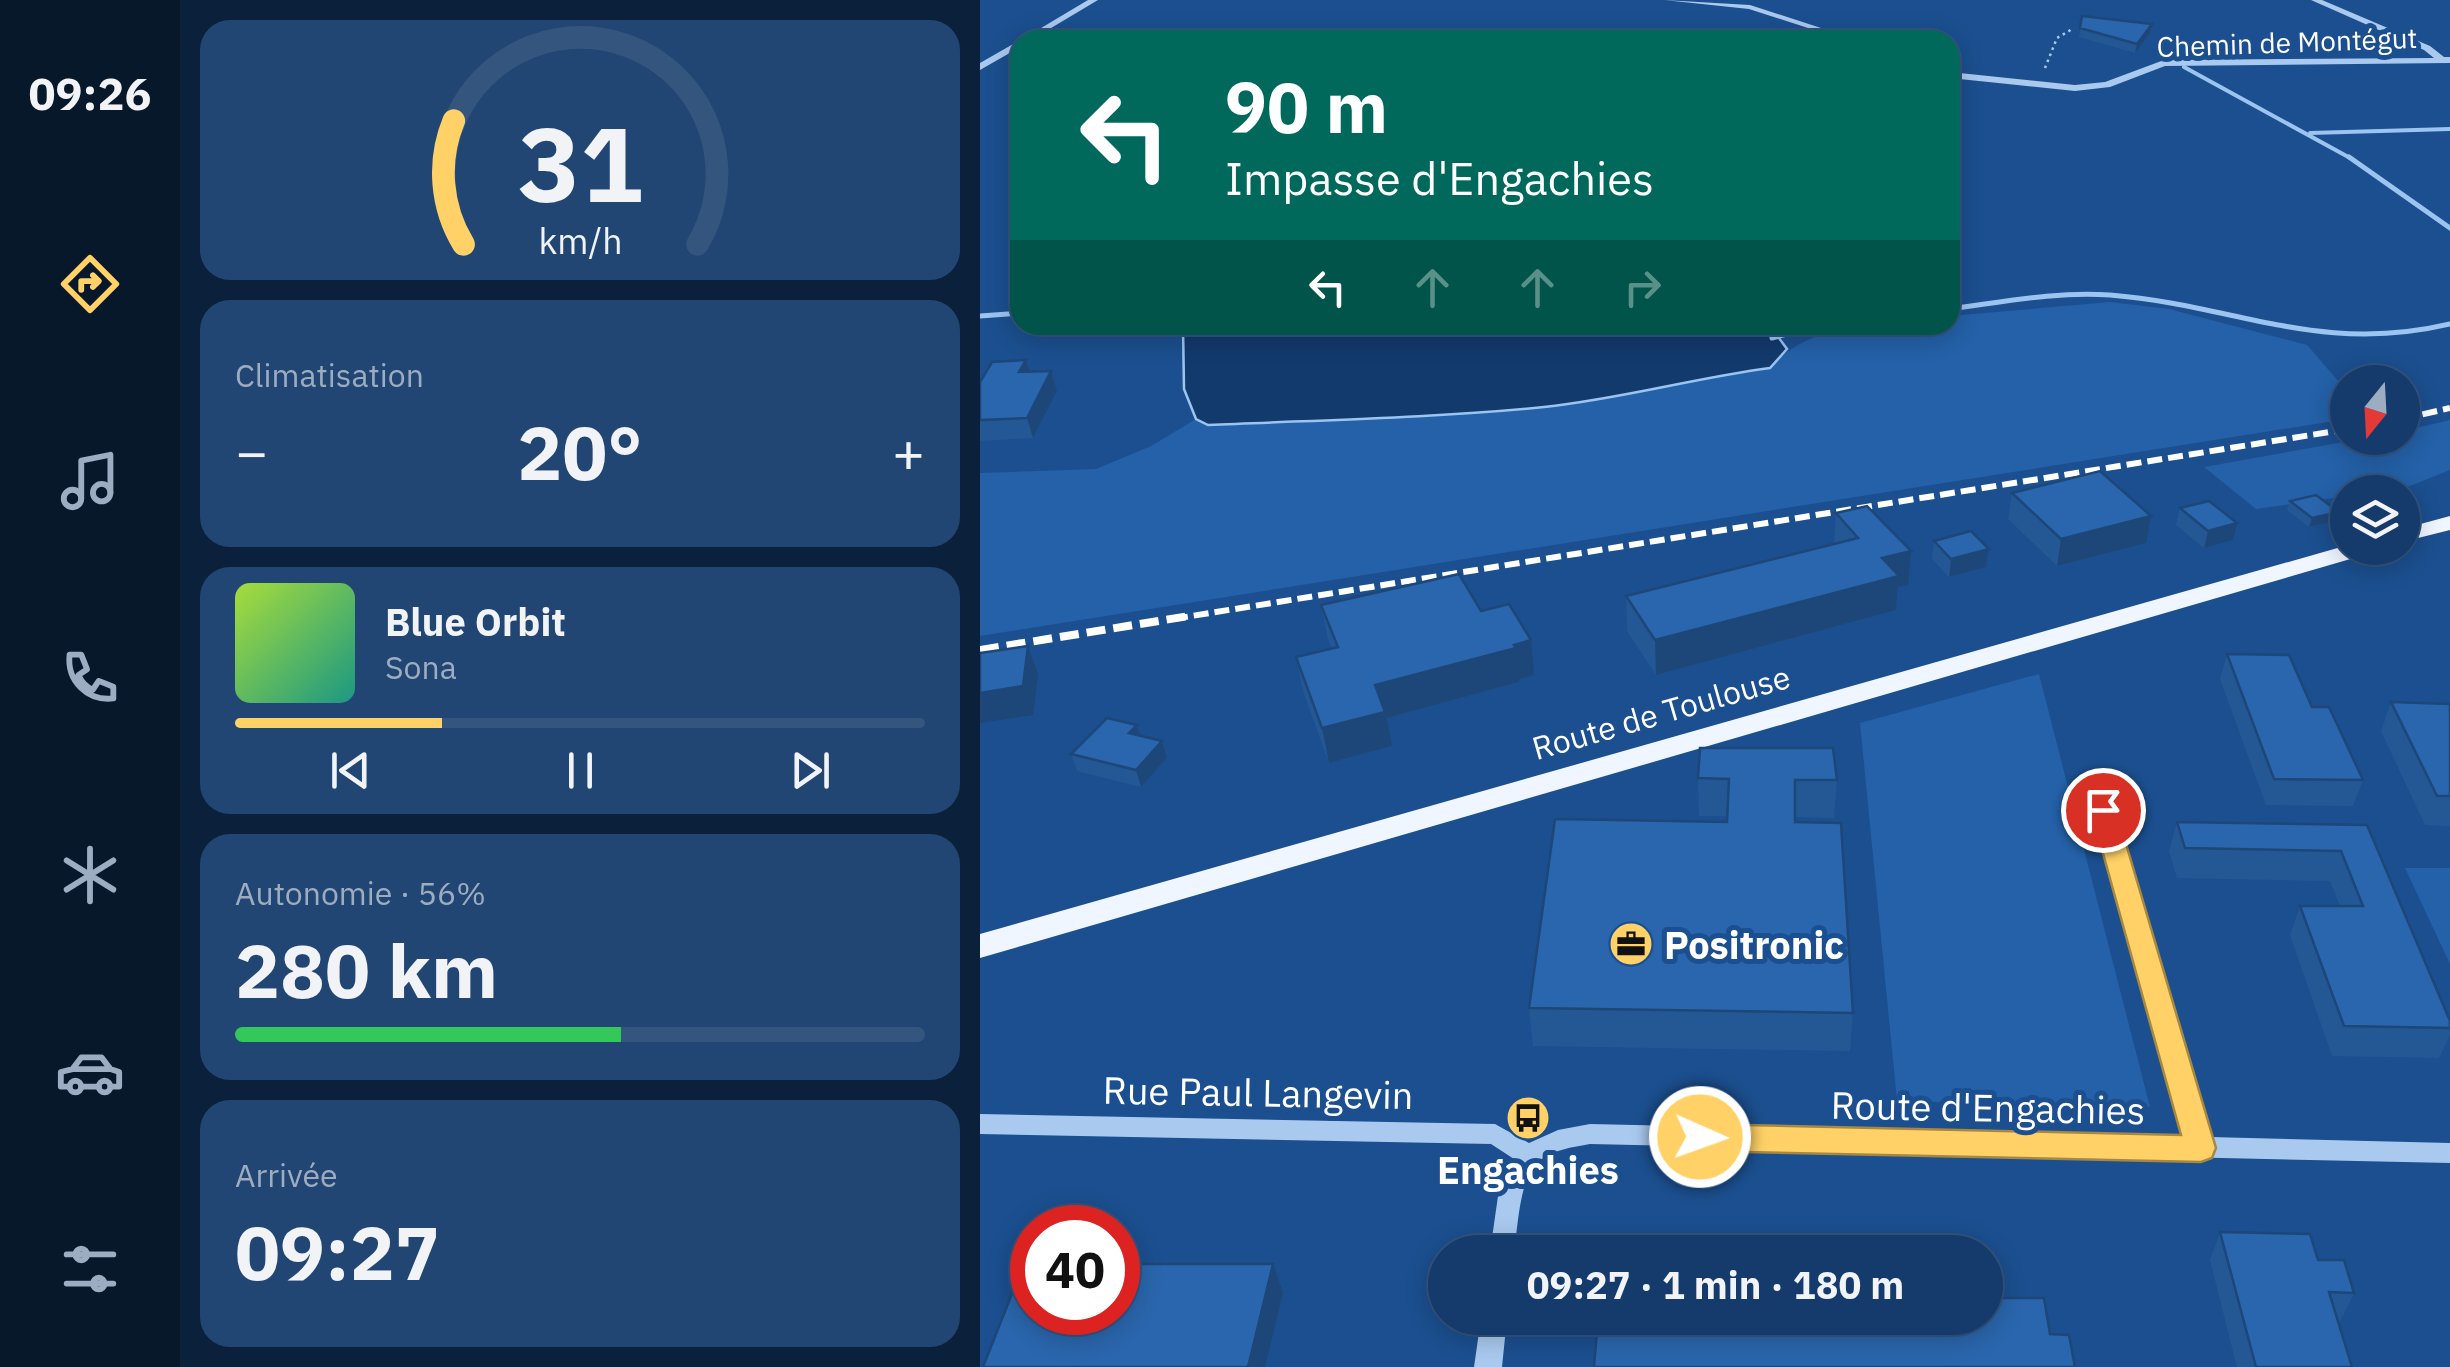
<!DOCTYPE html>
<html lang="fr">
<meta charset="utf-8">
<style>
body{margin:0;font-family:"IBM Plex Sans",sans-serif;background:#214673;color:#f1f3f6;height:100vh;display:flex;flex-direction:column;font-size:38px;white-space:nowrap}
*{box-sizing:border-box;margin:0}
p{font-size:32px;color:#9dadc1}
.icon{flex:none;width:55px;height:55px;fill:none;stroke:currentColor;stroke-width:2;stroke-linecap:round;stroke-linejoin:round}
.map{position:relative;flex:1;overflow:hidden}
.panel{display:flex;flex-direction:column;gap:20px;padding:20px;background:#0b203b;width:800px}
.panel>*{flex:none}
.banner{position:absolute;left:30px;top:30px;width:950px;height:305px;border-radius:30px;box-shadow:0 5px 25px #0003,0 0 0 2px #33557e;background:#00695c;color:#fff;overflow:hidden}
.needle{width:65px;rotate:198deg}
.buttons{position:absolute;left:1350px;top:365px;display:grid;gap:20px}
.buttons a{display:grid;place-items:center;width:90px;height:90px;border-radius:50%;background:#143b6b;box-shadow:0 5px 25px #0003,0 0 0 2px #33557e;font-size:50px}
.speed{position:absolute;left:30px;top:1205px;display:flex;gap:20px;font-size:50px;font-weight:700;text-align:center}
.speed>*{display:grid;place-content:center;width:130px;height:130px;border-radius:50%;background:#143b6b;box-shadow:0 5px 25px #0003,0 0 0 2px #33557e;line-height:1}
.speed .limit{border:15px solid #d22;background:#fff;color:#111}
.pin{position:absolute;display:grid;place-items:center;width:85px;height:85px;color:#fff;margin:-42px;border:5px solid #fff;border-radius:50%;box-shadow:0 2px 10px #0007}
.me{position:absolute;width:110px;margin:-55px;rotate:92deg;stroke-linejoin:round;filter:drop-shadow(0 0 8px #0008)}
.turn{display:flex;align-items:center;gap:35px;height:210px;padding:0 50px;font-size:45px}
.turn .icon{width:130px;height:130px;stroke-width:2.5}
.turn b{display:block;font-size:70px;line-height:85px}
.lanes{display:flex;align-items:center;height:95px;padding:0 50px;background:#0003;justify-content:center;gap:50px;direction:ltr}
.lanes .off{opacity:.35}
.big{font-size:75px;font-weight:700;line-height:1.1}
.panel .tile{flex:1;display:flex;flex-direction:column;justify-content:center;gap:15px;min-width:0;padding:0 35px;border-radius:30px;background:#214673}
.panel .dial{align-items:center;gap:0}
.dial svg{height:260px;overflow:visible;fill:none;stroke:#33557e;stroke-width:7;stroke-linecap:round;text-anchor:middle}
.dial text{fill:#f1f3f6;stroke:none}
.song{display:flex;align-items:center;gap:30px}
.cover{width:120px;height:120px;border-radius:15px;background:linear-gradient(135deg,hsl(80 70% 55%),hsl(170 70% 35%))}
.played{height:10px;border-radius:5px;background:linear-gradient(90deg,#ffd166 30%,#33557e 30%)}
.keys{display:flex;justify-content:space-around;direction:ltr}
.heat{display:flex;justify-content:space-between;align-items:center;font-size:55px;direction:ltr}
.charge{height:15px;border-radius:8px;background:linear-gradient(90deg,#34c759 56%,#33557e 0)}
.trip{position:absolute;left:448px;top:1235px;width:575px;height:100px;border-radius:50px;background:#143b6b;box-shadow:0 5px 25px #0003,0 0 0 2px #33557e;font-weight:700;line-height:100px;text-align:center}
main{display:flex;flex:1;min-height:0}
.menu{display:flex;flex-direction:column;width:180px;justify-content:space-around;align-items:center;background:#08182b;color:#9dadc1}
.menu .icon{width:70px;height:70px}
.menu .current{color:#ffd166}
.menu b{font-size:45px;color:#f1f3f6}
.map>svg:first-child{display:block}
.green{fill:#2461a8}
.water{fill:#123a6d;stroke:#9cc4f0;stroke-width:2.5}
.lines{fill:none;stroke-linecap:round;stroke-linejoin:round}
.stream-far1{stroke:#9cc4f0;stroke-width:4}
.stream{stroke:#9cc4f0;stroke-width:5}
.path{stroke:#a9c9ee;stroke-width:2.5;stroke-dasharray:2.5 4;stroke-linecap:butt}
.minor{fill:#a9c9ee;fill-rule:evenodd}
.major{fill:#f0f6ff;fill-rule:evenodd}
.rail-far1{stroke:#fff;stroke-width:6;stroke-dasharray:15 6;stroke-linecap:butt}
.rail{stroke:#fff;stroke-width:8;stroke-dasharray:19 8;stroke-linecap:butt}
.wall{fill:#245895}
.shaded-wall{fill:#1d4779}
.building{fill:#2a66ad;stroke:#1d4779;stroke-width:2.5}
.route{fill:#ffd166;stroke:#a68842;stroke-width:2.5}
.labels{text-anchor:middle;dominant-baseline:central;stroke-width:10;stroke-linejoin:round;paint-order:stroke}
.far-street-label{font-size:28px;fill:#fff;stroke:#1b4f8f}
.street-label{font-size:32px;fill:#fff;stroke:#1b4f8f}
.near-poi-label{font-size:38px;font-weight:bold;fill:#fff;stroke:#1b4f8f;text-anchor:start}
.near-street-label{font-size:38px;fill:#fff;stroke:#1b4f8f}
</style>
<main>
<nav class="menu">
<b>09:26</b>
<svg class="icon current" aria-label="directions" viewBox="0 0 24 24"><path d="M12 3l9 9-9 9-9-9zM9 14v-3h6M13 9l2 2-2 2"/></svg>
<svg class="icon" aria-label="music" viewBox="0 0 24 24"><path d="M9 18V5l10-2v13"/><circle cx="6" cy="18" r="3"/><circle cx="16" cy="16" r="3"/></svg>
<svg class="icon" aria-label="phone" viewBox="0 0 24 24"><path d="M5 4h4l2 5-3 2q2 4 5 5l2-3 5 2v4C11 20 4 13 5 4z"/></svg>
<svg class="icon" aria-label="climate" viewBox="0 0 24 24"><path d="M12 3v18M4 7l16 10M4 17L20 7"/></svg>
<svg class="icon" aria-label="car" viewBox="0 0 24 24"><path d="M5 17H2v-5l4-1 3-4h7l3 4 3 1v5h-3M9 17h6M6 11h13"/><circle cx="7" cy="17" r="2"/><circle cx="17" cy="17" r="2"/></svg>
<svg class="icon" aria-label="filters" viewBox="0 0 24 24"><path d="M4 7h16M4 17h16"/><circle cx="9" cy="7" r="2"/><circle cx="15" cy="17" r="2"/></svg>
</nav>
<section class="panel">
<div class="tile dial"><svg viewBox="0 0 100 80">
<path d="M14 69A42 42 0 1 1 86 69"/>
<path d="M14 69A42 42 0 0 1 11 31" stroke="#ffd166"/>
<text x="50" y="56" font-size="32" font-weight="700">31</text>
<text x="50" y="72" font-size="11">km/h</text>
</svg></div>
<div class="tile"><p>Climatisation</p>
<div class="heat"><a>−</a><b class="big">20°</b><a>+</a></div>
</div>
<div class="tile">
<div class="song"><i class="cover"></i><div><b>Blue Orbit</b><p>Sona</p></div></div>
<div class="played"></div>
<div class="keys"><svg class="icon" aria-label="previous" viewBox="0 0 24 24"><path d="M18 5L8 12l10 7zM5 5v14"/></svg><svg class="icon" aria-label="pause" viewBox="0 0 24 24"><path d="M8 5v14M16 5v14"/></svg><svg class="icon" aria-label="next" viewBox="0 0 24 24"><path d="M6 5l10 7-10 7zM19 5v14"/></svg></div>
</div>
<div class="tile"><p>Autonomie · 56%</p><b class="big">280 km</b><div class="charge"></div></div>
<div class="tile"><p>Arrivée</p><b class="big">09:27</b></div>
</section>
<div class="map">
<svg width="1470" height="1367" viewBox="0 0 1470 1367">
<rect width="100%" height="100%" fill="#1b4f8f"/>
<path class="green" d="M1130,302L1189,309L1327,345L1367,391V419L0,636V473L116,469L171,446L216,419L228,425C340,420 453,418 564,407C641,399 714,378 790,368C835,317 907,325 970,325V316Z
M1470,420V470L1425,488L1368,492L1367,496L1276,509L1224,467L1386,438H1422L1423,431Z
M1059,674L1170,1107L917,1101L880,723Z
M1425,868H1470V964Z"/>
<path class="water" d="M203,325H624L782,334L799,338L807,349L790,368C714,378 641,399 564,407C453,418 340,420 228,425L216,419L204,389Z"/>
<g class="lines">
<path class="stream-far1" d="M1204,67L1372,159
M1330,133L1470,129"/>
<path class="stream" d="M1369,157L1470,228
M970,309C1023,302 1077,291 1130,295C1255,305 1339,355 1470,324
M0,316L40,313
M792,338L840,325"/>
<path class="path" d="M1065,68L1077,38L1094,28"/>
<path class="minor" d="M108,0H118L51,40H41Z
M684,0L770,5L878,40H865L769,9Z
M1331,0H1342L1450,46L1464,57H1470V63L1185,66L1130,87L1095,91L970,78V72L1095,85L1125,82L1184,60L1454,58L1444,50Z
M40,40V47L0,70V63Z
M1123,803L1130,805L1133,810L1230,1137L1470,1143V1163L610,1144C593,1147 571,1150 558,1162C539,1179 538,1228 534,1252H510L519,1189L534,1159L511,1144L0,1134V1114L515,1124L549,1143L578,1130L610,1124L1206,1137L1113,810L1116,805Z
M501,1318H527L522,1367H494Z"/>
<path class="major" d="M1470,516V530L1422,542V529Z
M1368,545L1394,548L1391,553L0,958V934Z"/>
<path class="rail-far1" d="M1422,419L1470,408
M193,619L1368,429"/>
<path class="rail" d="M0,650L209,616"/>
</g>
<path class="wall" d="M1102,16L1170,33L1155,53L1099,37Z
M46,360L49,372L71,371L77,391L53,438L0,441V382Z
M1032,493L1166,543L1077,566L1028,519Z
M1310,501L1359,512L1356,521L1329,527L1307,510Z
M1200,508L1253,540L1224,548L1196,525Z
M856,513L928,585L918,587L916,610L676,675L647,631L646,596L854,544Z
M954,541L1009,549L1006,567L969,577L952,559Z
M341,605L501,611L554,675L539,679V682L407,718L412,746L349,763L323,691L316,657L352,648L348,639Z
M1247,654L1332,707L1383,780L1373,806L1286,805L1240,679Z
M1411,702L1470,704V826L1445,825L1401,731Z
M157,725L160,736L182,741L187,758L161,787L97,771L91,754Z
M718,778L857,780L854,818L815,817V822L873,1013L870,1051L553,1046L549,1008L747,822L748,816H719Z
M1197,822L1387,825L1470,1021V1035L1459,1058L1352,1056L1310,935L1320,906H1360L1350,881L1197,878L1189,851Z
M1240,1232L1338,1260L1374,1293L1360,1321H1358L1372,1367H1257L1230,1260Z"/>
<path class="shaded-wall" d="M1172,24L1170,33L1155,53L1157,44Z
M46,360L52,380L39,372Z
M71,371L77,391L53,438L47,418Z
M1359,512L1356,521L1329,527L1332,518Z
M1171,516L1166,543L1077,566L1081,539Z
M1257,523L1253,540L1224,548L1228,531Z
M1009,549L1006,567L969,577L971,559Z
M931,551L928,585L918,587L916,610L676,675L675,640L902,558Z
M551,640L554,675L539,679V682L407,718L412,746L349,763L342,728L395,685Z
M48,646L58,674L53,715L0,723V693Z
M157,725L162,742L149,733Z
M182,741L187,758L161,787L156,770Z
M293,1264L303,1293L285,1367H268Z"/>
<path class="building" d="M1102,16L1172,24L1157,44L1100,28Z
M46,360L39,372L71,371L47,418L0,420V382L12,362Z
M1120,471L1171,516L1081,539L1032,493Z
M1336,495L1359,512L1332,518L1310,501Z
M1229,501L1257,523L1228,531L1200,508Z
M887,506L931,551L902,558L919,576L675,640L646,596L878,538L856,513Z
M991,531L1009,549L971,559L954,541Z
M479,574L501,611L529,604L551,640L534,645L536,648L395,685L405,712L342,728L316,657L358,647L341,605Z
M48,646L43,686L0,693V653Z
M1247,654L1309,655L1332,707H1349L1383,780L1294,779Z
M1411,702L1470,704V796H1457Z
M127,718L157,725L149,733L182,741L156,770L91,754Z
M720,748H853L857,780H815V822L861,823L873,1013L549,1008L575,819L747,822L749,779L718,778Z
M1197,822L1387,825L1470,1021V1028L1364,1026L1320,906H1383L1361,851L1205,848Z
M1240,1232L1330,1234L1338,1260H1364L1374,1293L1349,1292L1372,1367H1276Z
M44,1263H52V1312H138V1264H293L268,1367H3Z
M1005,1298H1064L1070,1334L1089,1335L1095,1367H614L617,1330H661L662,1318H1005Z"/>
<path class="route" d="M1123,801L1136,810L1236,1148L1232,1158L1221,1162L720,1151L709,1147L705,1137L709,1128L720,1124L1201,1135L1111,810Z"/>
<defs>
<symbol id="office-disc" viewBox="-11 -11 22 22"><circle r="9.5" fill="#ffd166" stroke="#1b4f8f"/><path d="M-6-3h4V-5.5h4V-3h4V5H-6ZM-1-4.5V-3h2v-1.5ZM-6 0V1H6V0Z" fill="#111"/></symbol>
<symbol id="bus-disc" viewBox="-11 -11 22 22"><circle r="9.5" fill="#ffd166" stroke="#1b4f8f"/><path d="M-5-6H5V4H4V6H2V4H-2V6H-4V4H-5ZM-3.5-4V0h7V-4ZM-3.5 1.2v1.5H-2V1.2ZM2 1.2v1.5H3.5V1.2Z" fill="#111"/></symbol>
</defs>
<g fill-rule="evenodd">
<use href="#office-disc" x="626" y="919" width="50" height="50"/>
<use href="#bus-disc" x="523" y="1093" width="50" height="50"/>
</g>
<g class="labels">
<g class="far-street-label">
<text transform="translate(1307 42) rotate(-2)">Chemin de Montégut</text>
</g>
<g class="street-label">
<text transform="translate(681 712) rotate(-16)">Route de Toulouse</text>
</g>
<g class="near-poi-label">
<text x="684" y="944">Positronic</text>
<text x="548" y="1169" text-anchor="middle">Engachies</text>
</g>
<g class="near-street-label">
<text transform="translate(278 1092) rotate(1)">Rue Paul Langevin</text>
<text transform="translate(1008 1107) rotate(1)">Route d'Engachies</text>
</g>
</g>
</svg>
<div class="buttons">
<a><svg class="needle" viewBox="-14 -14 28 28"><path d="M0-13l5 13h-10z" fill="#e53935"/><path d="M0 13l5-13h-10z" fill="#9dadc1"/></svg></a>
<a><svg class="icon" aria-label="layers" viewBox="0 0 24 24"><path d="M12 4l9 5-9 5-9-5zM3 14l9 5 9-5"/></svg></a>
</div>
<div class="speed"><div class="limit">40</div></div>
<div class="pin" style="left:1123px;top:810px;background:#d93025"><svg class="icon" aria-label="arrive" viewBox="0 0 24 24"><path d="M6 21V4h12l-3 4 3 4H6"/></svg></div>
<svg class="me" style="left:720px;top:1137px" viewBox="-20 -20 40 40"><circle r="17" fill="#ffd166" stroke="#fff" stroke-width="3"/><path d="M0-11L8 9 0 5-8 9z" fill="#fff"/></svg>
<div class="trip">09:27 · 1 min · 180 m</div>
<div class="banner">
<div class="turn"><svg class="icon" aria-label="left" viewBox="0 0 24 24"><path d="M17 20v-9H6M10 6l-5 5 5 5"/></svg><div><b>90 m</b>Impasse d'Engachies</div></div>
<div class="lanes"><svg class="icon" aria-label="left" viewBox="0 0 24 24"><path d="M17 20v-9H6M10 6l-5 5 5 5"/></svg><svg class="icon off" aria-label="ahead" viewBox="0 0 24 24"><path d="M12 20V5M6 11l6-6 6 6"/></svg><svg class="icon off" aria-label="ahead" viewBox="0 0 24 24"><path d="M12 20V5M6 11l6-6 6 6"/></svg><svg class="icon off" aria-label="right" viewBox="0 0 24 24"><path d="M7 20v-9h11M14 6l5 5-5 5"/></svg></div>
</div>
</div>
</main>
